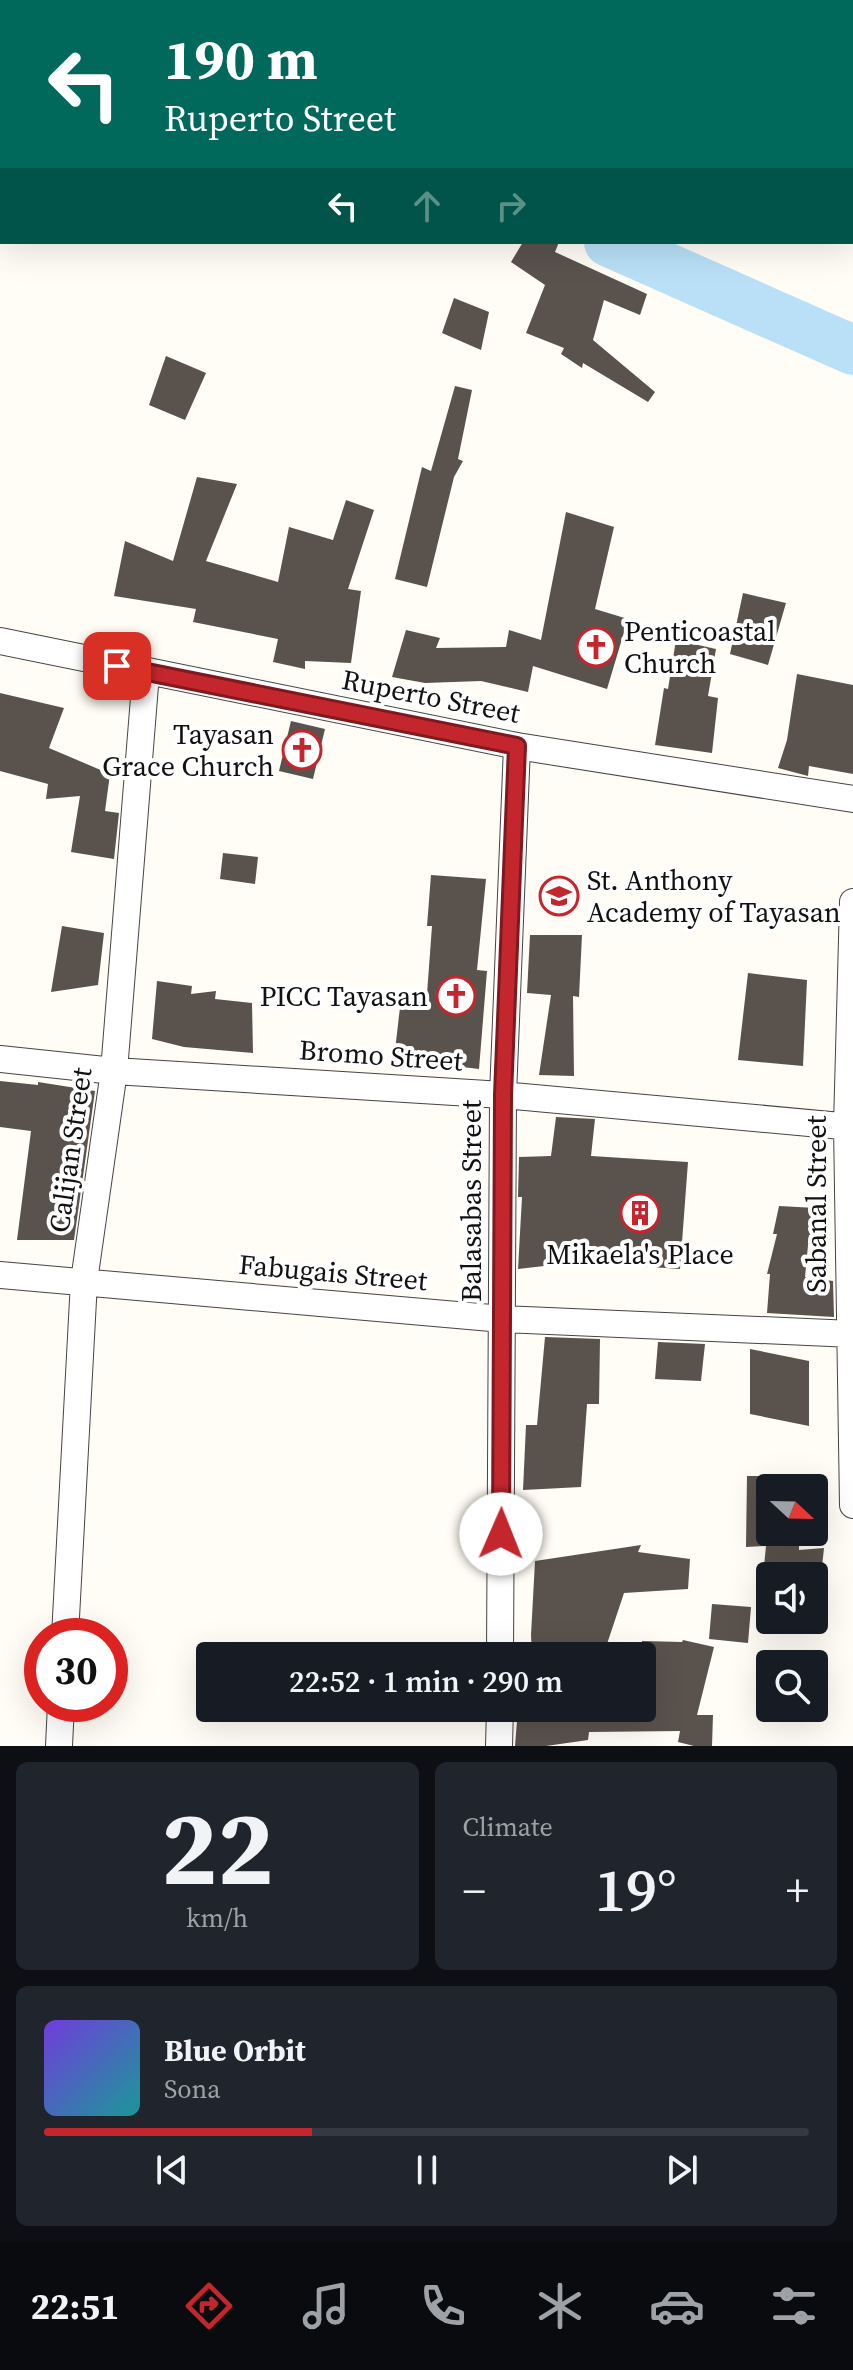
<!DOCTYPE html>
<meta charset="utf-8">
<style>
body{margin:0;font-family:"Source Serif 4",serif;background:#20242c;color:#f1f3f6;height:100vh;display:flex;flex-direction:column;font-size:30px;white-space:nowrap}
*{box-sizing:border-box;margin:0}
p{font-size:26px;color:#9ea1a6}
.icon{flex:none;width:44px;height:44px;fill:none;stroke:currentColor;stroke-width:2;stroke-linecap:round;stroke-linejoin:round}
.map{position:relative;height:1746px;overflow:hidden}
.sheet{display:flex;flex-direction:column;gap:16px;padding:16px;background:#0d0f14;flex:1}
.sheet>*{flex:none}
.hud{position:absolute;left:0px;top:0px;width:854px;height:244px;box-shadow:0 8px 32px #0002;background:#00695c;color:#fff;overflow:hidden}
.needle{width:52px;rotate:112deg}
.buttons{position:absolute;left:756px;top:1474px;display:grid;gap:16px}
.buttons a{display:grid;place-items:center;width:72px;height:72px;border-radius:8px;background:#171b24;box-shadow:0 8px 32px #0002;font-size:40px}
.speed{position:absolute;left:24px;top:1618px;display:flex;gap:16px;font-size:40px;font-weight:700;text-align:center}
.speed>*{display:grid;place-content:center;width:104px;height:104px;border-radius:50%;background:#171b24;box-shadow:0 8px 32px #0002;line-height:1}
.speed .limit{border:12px solid #d22;background:#fff;color:#111}
.pin{position:absolute;display:grid;place-items:center;width:68px;height:68px;color:#fff;margin:-34px;border-radius:16px;box-shadow:0 4px 12px #0006}
.me{position:absolute;width:88px;margin:-44px;rotate:1deg;stroke-linejoin:round;filter:drop-shadow(0 0 6px #0008)}
.turn{display:flex;align-items:center;gap:28px;height:168px;padding:0 32px;font-size:36px}
.turn .icon{width:104px;height:104px;stroke-width:2.5}
.turn b{display:block;font-size:56px;line-height:68px}
.lanes{display:flex;align-items:center;height:76px;padding:0 32px;background:#0003;justify-content:center;gap:40px;direction:ltr}
.lanes .off{opacity:.35}
.big{font-size:60px;font-weight:600;line-height:1.1}
.sheet .tile{flex:1;display:flex;flex-direction:column;justify-content:center;gap:12px;min-width:0;padding:0 28px;border-radius:12px;background:#20242c}
.sheet .dial{align-items:center;gap:0}
.dial b{font-size:104px;line-height:1}
.song{display:flex;align-items:center;gap:24px}
.cover{width:96px;height:96px;border-radius:12px;background:linear-gradient(135deg,hsl(260 70% 55%),hsl(180 70% 35%))}
.played{height:8px;border-radius:4px;background:linear-gradient(90deg,#c4262e 35%,#363941 35%)}
.keys{display:flex;justify-content:space-around;direction:ltr}
.heat{display:flex;justify-content:space-between;align-items:center;font-size:44px;direction:ltr}
.sheet .tiles{flex:1;display:grid;gap:16px;grid-template-columns:1fr 1fr}
.tile:last-child{grid-column:span 2}
.trip{position:absolute;left:196px;top:1642px;width:460px;height:80px;border-radius:8px;background:#171b24;box-shadow:0 8px 32px #0002;font-weight:600;line-height:80px;text-align:center}
.tab-bar{display:flex;height:128px;justify-content:space-around;align-items:center;background:#090b0e;color:#9ea1a6}
.tab-bar .icon{width:56px;height:56px}
.tab-bar .selected{color:#c4262e}
.tab-bar b{font-size:36px;color:#f1f3f6}
.map>svg:first-child{display:block}
.lines{fill:none;stroke-linecap:round;stroke-linejoin:round}
.river{stroke:#b9e0f7;stroke-width:50}
.building{fill:#5a524d}
.street-casing{stroke:#444;stroke-width:28}
.street{stroke:#fff;stroke-width:26}
.route-casing{stroke:#7f191e;stroke-width:20}
.route{stroke:#c4262e;stroke-width:14}
.labels{text-anchor:middle;dominant-baseline:central;stroke-width:8;stroke-linejoin:round;paint-order:stroke}
.poi-label{font-size:28px;fill:#111;stroke:#fff;text-anchor:start}
.street-label{font-size:28px;fill:#111;stroke:#fff}
</style>
<div class="map">
<svg width="853" height="1746" viewBox="0 0 853 1746">
<rect width="100%" height="100%" fill="#fffdf5"/>
<g class="lines">
<path class="river" d="M437,0L438,2
M609,242L853,350"/>
</g>
<path class="building" d="M523,242H559L555,252L647,294L640,315L604,300L593,340L655,392L648,402L583,363L582,368L561,354L564,348L526,333L545,285L511,262Z
M454,298L489,312L481,350L442,333Z
M166,356L206,373L185,420L149,405Z
M455,386L472,390L458,459L463,461L454,477L427,587L395,579L422,467L431,471Z
M197,477L237,484L206,561L278,582L289,527L333,540L346,500L374,510L348,589L361,591L351,663L305,661V669L273,662L278,639L193,622L196,609L114,596L125,541L173,561Z
M566,512L614,527L595,609L628,619L607,689L533,666L528,692L481,681L425,683L392,677L406,630L440,638L436,648L506,647L509,630L541,640Z
M743,593L786,603L768,665L730,654Z
M676,640L716,649L708,696L718,698L712,753L655,745L664,688L668,689Z
M797,674L853,685V774L809,766L808,776L778,768L787,740Z
M0,693L64,708L49,748L110,774L105,811L119,813L114,859L71,852L80,796L46,799L48,784L0,771Z
M291,721L325,729L313,779L279,771Z
M223,853L258,857L255,884L220,879Z
M431,875L486,879L477,970L487,971L479,1069L394,1059L402,990L427,994L432,926H427Z
M62,926L104,933L98,985L51,992Z
M530,935H582L579,997L573,996L574,1076L539,1075L551,995L527,993Z
M748,973L807,980L803,1066L738,1060Z
M157,981L192,986L191,994L216,991L215,999L252,1003L253,1053L184,1047L152,1039Z
M0,1081L38,1085V1082L95,1091L74,1240H17L31,1131L0,1127Z
M556,1117L595,1119L591,1156L688,1162L680,1269L579,1262L518,1269L522,1197H518L519,1157L551,1156Z
M779,1206L816,1208L811,1235H809L805,1277L833,1281L834,1317L767,1313L770,1274H767L777,1234H773Z
M545,1337L600,1339L599,1404H587L581,1487L523,1490L526,1425H537Z
M658,1342L705,1344L701,1381L655,1379Z
M750,1349L809,1361V1426L750,1414Z
M747,1476H770V1532H799V1550L824,1548L821,1576H763L766,1546L746,1547Z
M641,1545L638,1552L690,1559L688,1589L624,1593L603,1656H532L531,1635L535,1561Z
M712,1604L751,1607L748,1643L709,1639Z
M683,1640L714,1647L697,1715H713L712,1746H694L678,1742L680,1731L589,1732L588,1740L546,1746H515L518,1708H642V1641L682,1642Z"/>
<g class="lines">
<defs>
<path id="street" d="M0,641L517,746L853,799
M853,902L847,1126L853,1505
M0,1059L114,1071L503,1095L853,1127
M0,1275L503,1319L853,1334
M65,1636L84,1281L114,1071L146,673
M500,1656L503,1095L517,746
M59,1746L61,1704
M499,1746L500,1708"/>
</defs>
<use href="#street" class="street-casing"/>
<use href="#street" class="street"/>
</g>
<g class="lines">
<defs>
<path id="route" d="M117,666L517,746L503,1095L501,1534"/>
</defs>
<use href="#route" class="route-casing"/>
<use href="#route" class="route"/>
</g>
<defs>
<symbol id="church-ring" viewBox="-11 -11 22 22"><circle r="9.5" fill="#fff" stroke="#c4262e" stroke-width="1.5"/><path d="M-1.2-6h2.4v3.5h3.3v2.4h-3.3V6h-2.4V-.1h-3.3v-2.4h3.3Z" fill="#c4262e"/></symbol>
<symbol id="school-ring" viewBox="-11 -11 22 22"><circle r="9.5" fill="#fff" stroke="#c4262e" stroke-width="1.5"/><path d="M0-5L7-2L0 1L-7-2ZM-4 1L0 2.5L4 1V4Q0 6-4 4Z" fill="#c4262e"/></symbol>
<symbol id="building-ring" viewBox="-11 -11 22 22"><circle r="9.5" fill="#fff" stroke="#c4262e" stroke-width="1.5"/><path d="M-4-6H4V6H1V3H-1V6H-4ZM-2.5-4.3h1.7v1.8h-1.7ZM.8-4.3h1.7v1.8H.8ZM-2.5-1h1.7V.8h-1.7ZM.8-1h1.7V.8H.8Z" fill="#c4262e"/></symbol>
</defs>
<g fill-rule="evenodd">
<use href="#church-ring" x="574" y="625" width="44" height="44"/>
<use href="#church-ring" x="280" y="728" width="44" height="44"/>
<use href="#school-ring" x="537" y="874" width="44" height="44"/>
<use href="#church-ring" x="434" y="974" width="44" height="44"/>
<use href="#building-ring" x="618" y="1191" width="44" height="44"/>
</g>
<g class="labels">
<g class="poi-label">
<text x="624" y="631">Penticoastal<tspan x="624" dy="32">Church</tspan></text>
<text x="274" y="734" text-anchor="end">Tayasan<tspan x="274" dy="32">Grace Church</tspan></text>
<text x="587" y="880">St. Anthony<tspan x="587" dy="32">Academy of Tayasan</tspan></text>
<text x="428" y="996" text-anchor="end">PICC Tayasan</text>
<text x="640" y="1254" text-anchor="middle">Mikaela's Place</text>
</g>
<g class="street-label">
<text transform="translate(431 696) rotate(11)">Ruperto Street</text>
<text transform="translate(381 1055) rotate(4)">Bromo Street</text>
<text transform="translate(70 1150) rotate(-82)">Calijan Street</text>
<text transform="translate(471 1201) rotate(-90)">Balasabas Street</text>
<text transform="translate(816 1204) rotate(-90)">Sabanal Street</text>
<text transform="translate(333 1272) rotate(5)">Fabugais Street</text>
</g>
</g>
</svg>
<div class="buttons">
<a><svg class="needle" viewBox="-14 -14 28 28"><path d="M0-13l5 13h-10z" fill="#e53935"/><path d="M0 13l5-13h-10z" fill="#9ea1a6"/></svg></a>
<a><svg class="icon" aria-label="sound" viewBox="0 0 24 24"><path d="M4 9h4l5-4v14l-5-4H4zM17 9q2 3 0 6"/></svg></a>
<a><svg class="icon" aria-label="search" viewBox="0 0 24 24"><circle cx="10" cy="10" r="6"/><path d="M15 15l6 6"/></svg></a>
</div>
<div class="speed"><div class="limit">30</div></div>
<div class="pin" style="left:117px;top:666px;background:#d93025"><svg class="icon" aria-label="arrive" viewBox="0 0 24 24"><path d="M6 21V4h12l-3 4 3 4H6"/></svg></div>
<svg class="me" style="left:501px;top:1534px" viewBox="-20 -20 40 40"><circle r="19" fill="#fff"/><path d="M0-13L10 11 0 6-10 11z" fill="#c4262e"/></svg>
<div class="trip">22:52 · 1 min · 290 m</div>
<div class="hud">
<div class="turn"><svg class="icon" aria-label="left" viewBox="0 0 24 24"><path d="M17 20v-9H6M10 6l-5 5 5 5"/></svg><div><b>190 m</b>Ruperto Street</div></div>
<div class="lanes"><svg class="icon" aria-label="left" viewBox="0 0 24 24"><path d="M17 20v-9H6M10 6l-5 5 5 5"/></svg><svg class="icon off" aria-label="ahead" viewBox="0 0 24 24"><path d="M12 20V5M6 11l6-6 6 6"/></svg><svg class="icon off" aria-label="right" viewBox="0 0 24 24"><path d="M7 20v-9h11M14 6l5 5-5 5"/></svg></div>
</div>
</div>
<section class="sheet">
<div class="tiles">
<div class="tile dial"><b>22</b><p>km/h</p></div>
<div class="tile"><p>Climate</p>
<div class="heat"><a>−</a><b class="big">19°</b><a>+</a></div>
</div>
<div class="tile">
<div class="song"><i class="cover"></i><div><b>Blue Orbit</b><p>Sona</p></div></div>
<div class="played"></div>
<div class="keys"><svg class="icon" aria-label="previous" viewBox="0 0 24 24"><path d="M18 5L8 12l10 7zM5 5v14"/></svg><svg class="icon" aria-label="pause" viewBox="0 0 24 24"><path d="M8 5v14M16 5v14"/></svg><svg class="icon" aria-label="next" viewBox="0 0 24 24"><path d="M6 5l10 7-10 7zM19 5v14"/></svg></div>
</div>
</div>
</section>
<nav class="tab-bar">
<b>22:51</b>
<svg class="icon selected" aria-label="directions" viewBox="0 0 24 24"><path d="M12 3l9 9-9 9-9-9zM9 14v-3h6M13 9l2 2-2 2"/></svg>
<svg class="icon" aria-label="music" viewBox="0 0 24 24"><path d="M9 18V5l10-2v13"/><circle cx="6" cy="18" r="3"/><circle cx="16" cy="16" r="3"/></svg>
<svg class="icon" aria-label="phone" viewBox="0 0 24 24"><path d="M5 4h4l2 5-3 2q2 4 5 5l2-3 5 2v4C11 20 4 13 5 4z"/></svg>
<svg class="icon" aria-label="climate" viewBox="0 0 24 24"><path d="M12 3v18M4 7l16 10M4 17L20 7"/></svg>
<svg class="icon" aria-label="car" viewBox="0 0 24 24"><path d="M5 17H2v-5l4-1 3-4h7l3 4 3 1v5h-3M9 17h6M6 11h13"/><circle cx="7" cy="17" r="2"/><circle cx="17" cy="17" r="2"/></svg>
<svg class="icon" aria-label="filters" viewBox="0 0 24 24"><path d="M4 7h16M4 17h16"/><circle cx="9" cy="7" r="2"/><circle cx="15" cy="17" r="2"/></svg>
</nav>
